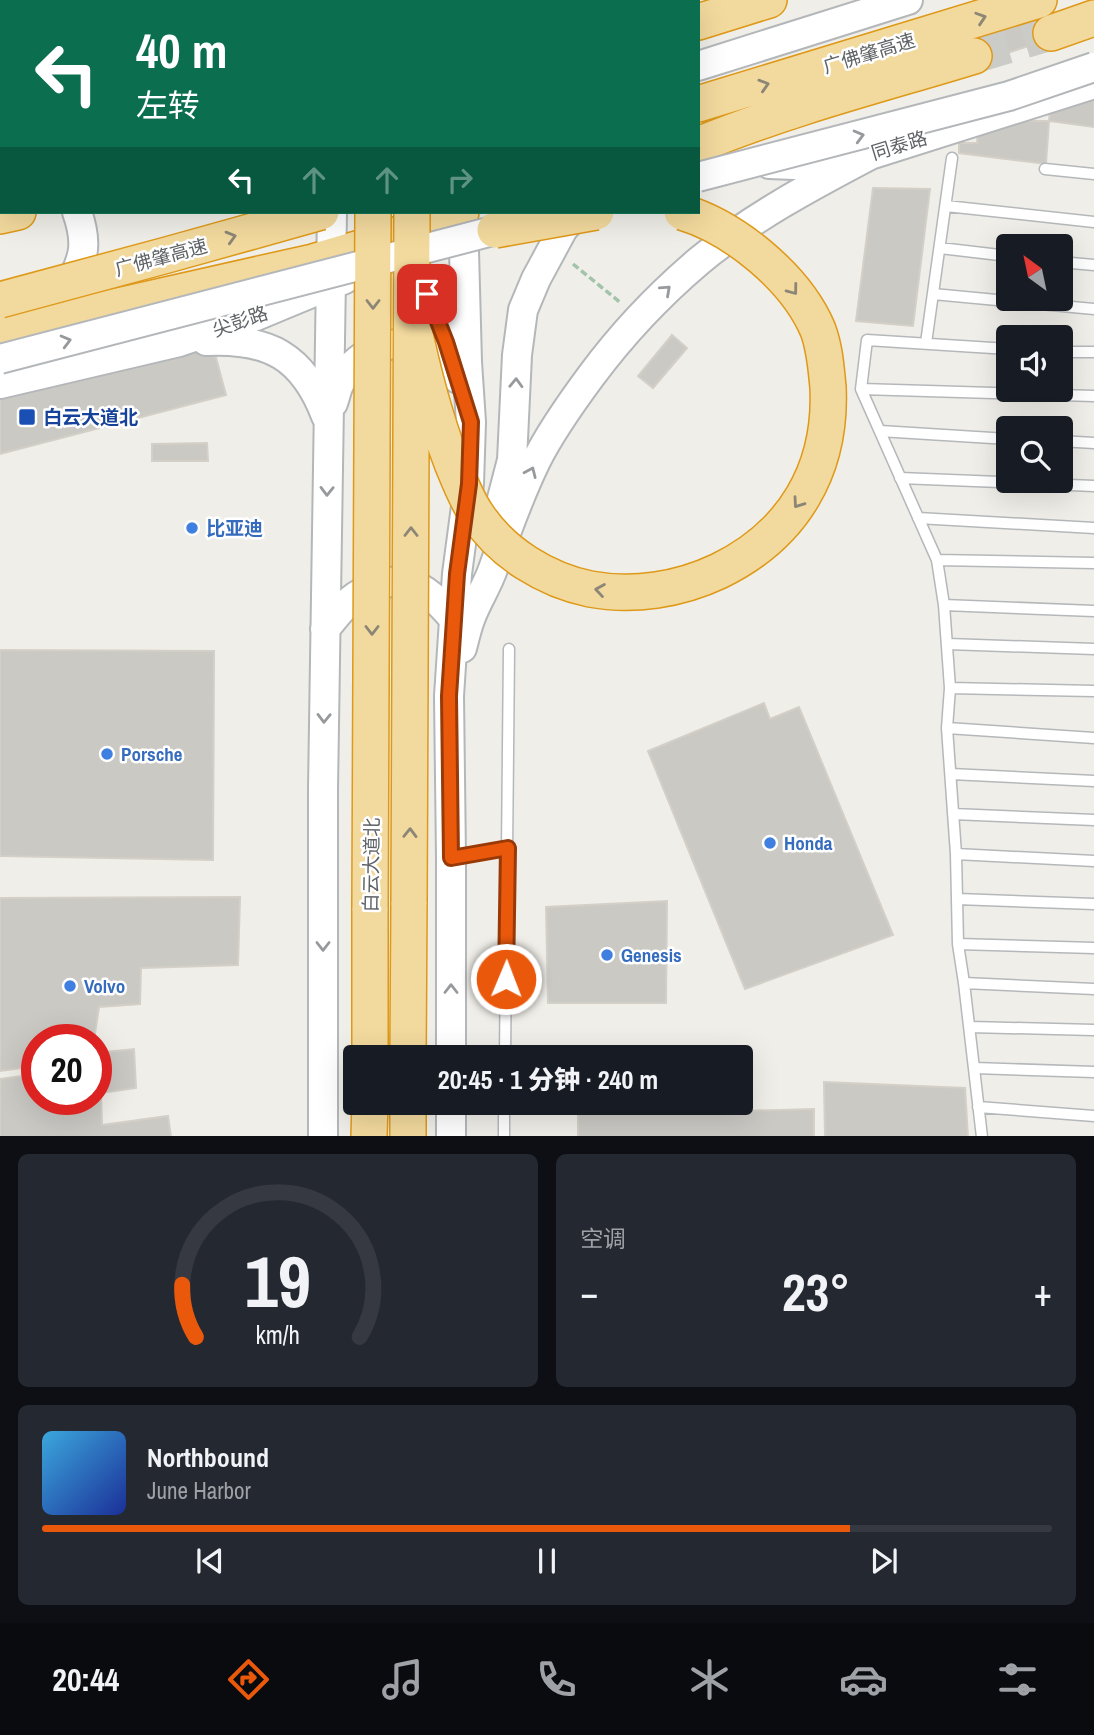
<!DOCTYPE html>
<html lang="zh">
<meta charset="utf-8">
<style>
body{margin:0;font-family:"Archivo Narrow","Noto Sans SC",sans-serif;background:#242831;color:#f1f3f6;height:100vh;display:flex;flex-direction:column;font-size:26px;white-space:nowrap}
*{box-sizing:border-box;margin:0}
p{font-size:23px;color:#9ea1a6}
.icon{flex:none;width:38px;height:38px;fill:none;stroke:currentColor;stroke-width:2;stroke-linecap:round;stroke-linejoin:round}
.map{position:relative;height:1136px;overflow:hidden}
.details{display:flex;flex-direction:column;gap:18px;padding:18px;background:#0d0f14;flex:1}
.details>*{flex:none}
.top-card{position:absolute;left:0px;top:0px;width:700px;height:214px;box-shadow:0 7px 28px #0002;background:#0b6e4f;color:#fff;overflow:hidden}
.needle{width:46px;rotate:327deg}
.controls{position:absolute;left:996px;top:234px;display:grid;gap:14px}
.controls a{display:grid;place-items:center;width:77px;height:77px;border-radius:7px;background:#171b24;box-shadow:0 7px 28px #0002;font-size:35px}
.speed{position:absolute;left:21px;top:1024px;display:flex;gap:14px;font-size:35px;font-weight:700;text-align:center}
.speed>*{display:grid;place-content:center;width:91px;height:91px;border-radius:50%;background:#171b24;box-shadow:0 7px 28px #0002;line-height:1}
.speed .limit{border:10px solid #d22;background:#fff;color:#111}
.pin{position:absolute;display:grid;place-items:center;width:60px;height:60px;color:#fff;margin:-30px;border-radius:14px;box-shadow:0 4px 10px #0006}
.me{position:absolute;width:77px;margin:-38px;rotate:1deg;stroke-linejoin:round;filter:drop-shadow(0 0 5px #0008)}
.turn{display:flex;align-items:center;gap:24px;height:147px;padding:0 21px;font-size:32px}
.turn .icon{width:91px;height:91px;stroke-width:2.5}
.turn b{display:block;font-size:49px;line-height:60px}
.lanes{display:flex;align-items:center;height:66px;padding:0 21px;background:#0003;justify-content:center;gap:35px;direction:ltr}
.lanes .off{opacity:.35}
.big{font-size:52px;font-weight:800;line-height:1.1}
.details .card{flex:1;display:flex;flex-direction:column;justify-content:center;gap:10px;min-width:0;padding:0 24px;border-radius:10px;background:#242831}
.details .dial{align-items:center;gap:0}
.dial svg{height:182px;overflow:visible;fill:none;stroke:#363941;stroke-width:7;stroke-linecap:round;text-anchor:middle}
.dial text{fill:#f1f3f6;stroke:none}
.song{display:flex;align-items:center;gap:21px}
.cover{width:84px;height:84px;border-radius:10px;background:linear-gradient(135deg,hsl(200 70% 55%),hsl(230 70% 35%))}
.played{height:7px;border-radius:4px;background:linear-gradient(90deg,#ea580c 80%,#363941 80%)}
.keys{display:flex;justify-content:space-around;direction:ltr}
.heat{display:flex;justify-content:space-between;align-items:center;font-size:38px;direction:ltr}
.details .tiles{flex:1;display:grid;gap:18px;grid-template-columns:1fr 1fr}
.card:last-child{grid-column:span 2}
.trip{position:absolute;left:343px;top:1045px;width:410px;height:70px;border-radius:7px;background:#171b24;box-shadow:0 7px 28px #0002;font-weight:800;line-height:70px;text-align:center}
.menu{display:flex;height:112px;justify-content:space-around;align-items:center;background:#090b0e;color:#9ea1a6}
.menu .icon{width:49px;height:49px}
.menu .selected{color:#ea580c}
.menu b{font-size:32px;color:#f1f3f6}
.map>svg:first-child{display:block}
.building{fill:#cbc9c4;stroke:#d4cfc7;stroke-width:2}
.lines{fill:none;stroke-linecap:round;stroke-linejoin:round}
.highway-tunnel{stroke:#cbcbc8;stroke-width:35;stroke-dasharray:35 18;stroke-linecap:butt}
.lane-casing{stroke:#b5b8bb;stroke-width:13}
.secondary-casing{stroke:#b4b7ba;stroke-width:32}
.highway-casing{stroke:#de9919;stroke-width:38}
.path{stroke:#a1c4aa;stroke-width:3.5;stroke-dasharray:7 3.5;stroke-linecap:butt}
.lane{stroke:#fff;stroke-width:10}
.secondary{stroke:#fff;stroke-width:28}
.highway{stroke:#f2d99d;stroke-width:35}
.secondary-bridge-casing{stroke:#b4b7ba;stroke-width:32;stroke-linecap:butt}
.highway-bridge-casing{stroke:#de9919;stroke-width:38;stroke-linecap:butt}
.secondary-bridge{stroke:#fff;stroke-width:28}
.highway-bridge{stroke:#f2d99d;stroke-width:35}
.oneway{stroke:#8b8676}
.oneway2{stroke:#979a9c}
.route-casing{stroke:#983908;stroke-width:18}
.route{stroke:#ea580c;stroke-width:12}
.transit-dot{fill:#1a4fb4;stroke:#fff;stroke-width:2.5}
.shop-dot{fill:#3f7fe0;stroke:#fff;stroke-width:2.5}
.labels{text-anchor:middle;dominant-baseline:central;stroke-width:5;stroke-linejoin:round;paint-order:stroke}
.street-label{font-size:19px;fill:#5f6366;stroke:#fff}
.transit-label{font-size:19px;font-weight:bold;fill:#164399;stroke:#fff;text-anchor:start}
.shop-label{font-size:19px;font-weight:bold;fill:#366cbe;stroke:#fff;text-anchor:start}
</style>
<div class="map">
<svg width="1094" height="1137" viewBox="0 0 1094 1137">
<rect width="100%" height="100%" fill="#efeee8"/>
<path class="building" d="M1040,0L1052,38L978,63L962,11Z
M1094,100V127L1049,121L1051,102Z
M979,121H1049L1046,164L959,153V143H977Z
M873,188L930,189L913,326L856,321Z
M210,335L226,395L0,454V390Z
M672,335L687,348L653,388L638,376Z
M207,443L208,461H152V444Z
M0,650L214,651L213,860L0,856Z
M764,703L770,719L799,707L893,935L745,989L648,751Z
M240,897L238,965L141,968L140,1004L99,1007L94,1040H37V1066L0,1071V898Z
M667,901L666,1003H548L546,907Z
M134,1049L136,1088L101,1093L102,1125L168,1116L171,1137H0V1079L37,1074V1099H96V1053Z
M824,1082L965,1088L968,1137H825Z
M578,1102H703L704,1112L814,1109V1137H578Z"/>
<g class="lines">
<path class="highway-tunnel" d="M974,56L1051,33"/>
<defs>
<path id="lane" d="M1045,169L1094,174
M946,206L1094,222
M940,248L1008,256
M1060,262L1094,265
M933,294L1094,309
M926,343L952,158
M1060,352H1094
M861,389L1094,396
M880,431L1008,439
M1060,441L1094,443
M900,478L1094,486
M918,518L1094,528
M937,560L1094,563
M944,605L1094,611
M948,644L1094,649
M950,688L1094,691
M947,728L1094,738
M951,774L1094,781
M953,814L1094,820
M956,854L1094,861
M455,858L508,848
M957,899L1094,904
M958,944L1094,948
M964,983L1094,989
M970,1027L1094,1030
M505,1057L509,649
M975,1068L1094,1072
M978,1107L1094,1116
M504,1137V1102
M982,1137L964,983L958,944L956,854L947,728L950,688L944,605L937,560L861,389L867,340L1008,349"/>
<path id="secondary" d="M324,0V2
M460,0V2
M303,2V0
M644,2L651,0
M698,66L908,0
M0,152L2,151
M769,164L794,165L870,155L1094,84
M411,264L435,312L458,379
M64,293L68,290C83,259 89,246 77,212
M206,341C269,338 303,356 326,416
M0,384L179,342L256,316L345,279
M333,403C335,398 336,392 338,387C352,353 396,332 429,351
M499,510L512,460L517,355L523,310L536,279L563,229L578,212
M325,629C333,620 341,608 351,600C363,590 390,578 406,582C425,587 440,603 453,618
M462,648C465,637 467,627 471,617C477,601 487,586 493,569C506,532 519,496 536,461C551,431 571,403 591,376C622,334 659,295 699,261C751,218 811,186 870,155
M451,1057V858L449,696L457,574L469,484L471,422L467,362L463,214
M451,1102V1137
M323,1137V789L332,212"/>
<path id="highway" d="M2,0L3,2
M373,2V0
M413,2V0
M579,2L584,0
M698,22L769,0
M1051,33L1094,18
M698,104L1039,0
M698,145C788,108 882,84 974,56
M0,216L18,212
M0,335L51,321L313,262L360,248L461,212
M370,1057V908
M408,1057L409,902
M369,1137L370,1102
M408,1137V1102"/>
</defs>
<use href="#lane" class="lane-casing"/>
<use href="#secondary" class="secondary-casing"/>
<use href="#highway" class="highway-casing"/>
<path class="path" d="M573,264L621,303"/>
<use href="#lane" class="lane"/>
<use href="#secondary" class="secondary"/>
<use href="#highway" class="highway"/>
<defs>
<path id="secondary-bridge" d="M698,177L1009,96L1094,67
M0,359L516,225"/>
<path id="highway-bridge" d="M495,230L596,212
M0,300L167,255L321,212
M412,320C422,369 434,416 452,463C459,480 466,499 477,515C502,553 546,580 590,589C633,597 679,590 719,571C793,535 832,470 828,387C826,368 825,349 818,330C796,278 735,228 682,212
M409,902L412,212
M370,908L373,212"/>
</defs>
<use href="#secondary-bridge" class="secondary-bridge-casing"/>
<use href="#highway-bridge" class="highway-bridge-casing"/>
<use href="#secondary-bridge" class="secondary-bridge"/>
<use href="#highway-bridge" class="highway-bridge"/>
</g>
<defs><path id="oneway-chevron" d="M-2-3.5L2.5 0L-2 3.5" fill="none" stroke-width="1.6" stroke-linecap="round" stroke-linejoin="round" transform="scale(1.75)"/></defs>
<g class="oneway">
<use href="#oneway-chevron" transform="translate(981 18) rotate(-18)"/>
<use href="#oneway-chevron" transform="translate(764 85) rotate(-17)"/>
<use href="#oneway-chevron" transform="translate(231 237) rotate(-16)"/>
<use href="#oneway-chevron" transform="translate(793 290) rotate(53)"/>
<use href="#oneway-chevron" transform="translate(373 304) rotate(90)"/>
<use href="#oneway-chevron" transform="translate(798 503) rotate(125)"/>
<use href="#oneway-chevron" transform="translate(411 532) rotate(-90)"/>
<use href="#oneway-chevron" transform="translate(600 590) rotate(-171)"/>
<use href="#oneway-chevron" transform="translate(372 630) rotate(90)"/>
<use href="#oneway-chevron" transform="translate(410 833) rotate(-89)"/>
</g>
<g class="oneway2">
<use href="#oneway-chevron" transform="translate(859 136) rotate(-15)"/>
<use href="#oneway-chevron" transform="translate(666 290) rotate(-42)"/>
<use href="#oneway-chevron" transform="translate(66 341) rotate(-15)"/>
<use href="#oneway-chevron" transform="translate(516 383) rotate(-88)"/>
<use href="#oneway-chevron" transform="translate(531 472) rotate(-66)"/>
<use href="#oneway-chevron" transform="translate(327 491) rotate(91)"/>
<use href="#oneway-chevron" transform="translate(324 718) rotate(91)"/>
<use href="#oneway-chevron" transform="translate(323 946) rotate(90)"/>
<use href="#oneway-chevron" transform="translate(451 989) rotate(-90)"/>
</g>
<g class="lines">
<defs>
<path id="route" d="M427,294L446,342L471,422L469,484L457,574L449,696L451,858L508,848L506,979"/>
</defs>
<use href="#route" class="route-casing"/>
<use href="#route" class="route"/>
</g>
<rect class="transit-dot" x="18" y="408" width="18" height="18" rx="3.5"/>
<g class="shop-dot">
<circle cx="192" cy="528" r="7"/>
<circle cx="107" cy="754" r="7"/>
<circle cx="770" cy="843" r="7"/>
<circle cx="607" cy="955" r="7"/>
<circle cx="70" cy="986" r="7"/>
</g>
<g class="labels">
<g class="street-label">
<text transform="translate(869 53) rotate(-17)">广佛肇高速</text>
<text transform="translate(899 145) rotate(-17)">同泰路</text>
<text transform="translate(161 257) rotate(-15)">广佛肇高速</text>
<text transform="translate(240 321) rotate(-19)">尖彭路</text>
<text transform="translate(371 865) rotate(-89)">白云大道北</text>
</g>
<g class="transit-label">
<text x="43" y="417">白云大道北</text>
</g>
<g class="shop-label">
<text x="206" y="528">比亚迪</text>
<text x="121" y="754">Porsche</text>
<text x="784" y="843">Honda</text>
<text x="621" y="955">Genesis</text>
<text x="84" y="986">Volvo</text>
</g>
</g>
</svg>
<div class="controls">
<a><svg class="needle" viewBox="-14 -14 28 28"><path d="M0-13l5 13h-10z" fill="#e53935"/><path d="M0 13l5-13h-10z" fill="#9ea1a6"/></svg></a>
<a><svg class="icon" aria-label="sound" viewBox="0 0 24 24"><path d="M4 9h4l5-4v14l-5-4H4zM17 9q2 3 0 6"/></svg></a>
<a><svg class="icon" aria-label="search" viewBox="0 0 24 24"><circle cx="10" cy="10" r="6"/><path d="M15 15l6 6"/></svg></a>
</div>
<div class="speed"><div class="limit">20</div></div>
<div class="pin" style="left:427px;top:294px;background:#d93025"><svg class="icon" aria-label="arrive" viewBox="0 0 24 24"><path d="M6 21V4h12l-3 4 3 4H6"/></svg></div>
<svg class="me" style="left:506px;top:979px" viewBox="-20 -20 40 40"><circle r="17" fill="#ea580c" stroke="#fff" stroke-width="3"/><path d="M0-11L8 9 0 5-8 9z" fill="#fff"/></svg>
<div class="trip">20:45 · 1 分钟 · 240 m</div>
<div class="top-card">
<div class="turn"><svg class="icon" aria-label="left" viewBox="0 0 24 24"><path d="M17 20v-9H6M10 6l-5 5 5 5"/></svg><div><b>40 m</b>左转</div></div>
<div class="lanes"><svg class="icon" aria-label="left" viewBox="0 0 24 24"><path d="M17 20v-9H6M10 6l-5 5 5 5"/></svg><svg class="icon off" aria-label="ahead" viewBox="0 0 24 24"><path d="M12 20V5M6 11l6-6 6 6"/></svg><svg class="icon off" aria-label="ahead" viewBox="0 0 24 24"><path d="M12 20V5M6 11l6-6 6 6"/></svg><svg class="icon off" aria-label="right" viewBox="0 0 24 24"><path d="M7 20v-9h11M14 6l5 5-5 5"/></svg></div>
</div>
</div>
<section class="details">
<div class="tiles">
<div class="card dial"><svg viewBox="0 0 100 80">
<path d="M14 69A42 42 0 1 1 86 69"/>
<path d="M14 69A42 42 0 0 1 8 46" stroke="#ea580c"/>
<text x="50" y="56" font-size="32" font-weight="700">19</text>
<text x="50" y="72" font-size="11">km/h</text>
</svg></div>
<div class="card"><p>空调</p>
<div class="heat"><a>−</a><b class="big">23°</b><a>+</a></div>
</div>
<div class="card">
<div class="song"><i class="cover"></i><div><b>Northbound</b><p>June Harbor</p></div></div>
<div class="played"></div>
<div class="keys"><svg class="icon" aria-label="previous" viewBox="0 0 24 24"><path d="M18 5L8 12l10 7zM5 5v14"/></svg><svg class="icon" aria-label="pause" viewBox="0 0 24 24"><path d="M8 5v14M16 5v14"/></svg><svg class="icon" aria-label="next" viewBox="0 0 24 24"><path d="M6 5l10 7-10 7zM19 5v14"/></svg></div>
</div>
</div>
</section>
<nav class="menu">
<b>20:44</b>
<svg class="icon selected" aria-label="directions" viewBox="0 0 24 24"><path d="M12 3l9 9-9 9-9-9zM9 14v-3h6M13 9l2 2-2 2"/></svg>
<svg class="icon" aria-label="music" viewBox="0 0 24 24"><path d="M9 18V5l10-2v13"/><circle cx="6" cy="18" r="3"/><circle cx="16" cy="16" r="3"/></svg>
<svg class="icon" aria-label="phone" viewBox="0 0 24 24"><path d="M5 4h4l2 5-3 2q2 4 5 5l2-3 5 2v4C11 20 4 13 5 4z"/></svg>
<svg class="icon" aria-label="climate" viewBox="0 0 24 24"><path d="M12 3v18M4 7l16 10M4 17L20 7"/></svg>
<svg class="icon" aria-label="car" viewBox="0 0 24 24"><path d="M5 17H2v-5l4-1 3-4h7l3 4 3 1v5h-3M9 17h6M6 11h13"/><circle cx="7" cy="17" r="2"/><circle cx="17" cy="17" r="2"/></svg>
<svg class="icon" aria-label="filters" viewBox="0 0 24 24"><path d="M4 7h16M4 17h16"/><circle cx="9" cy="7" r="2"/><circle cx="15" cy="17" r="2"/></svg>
</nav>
